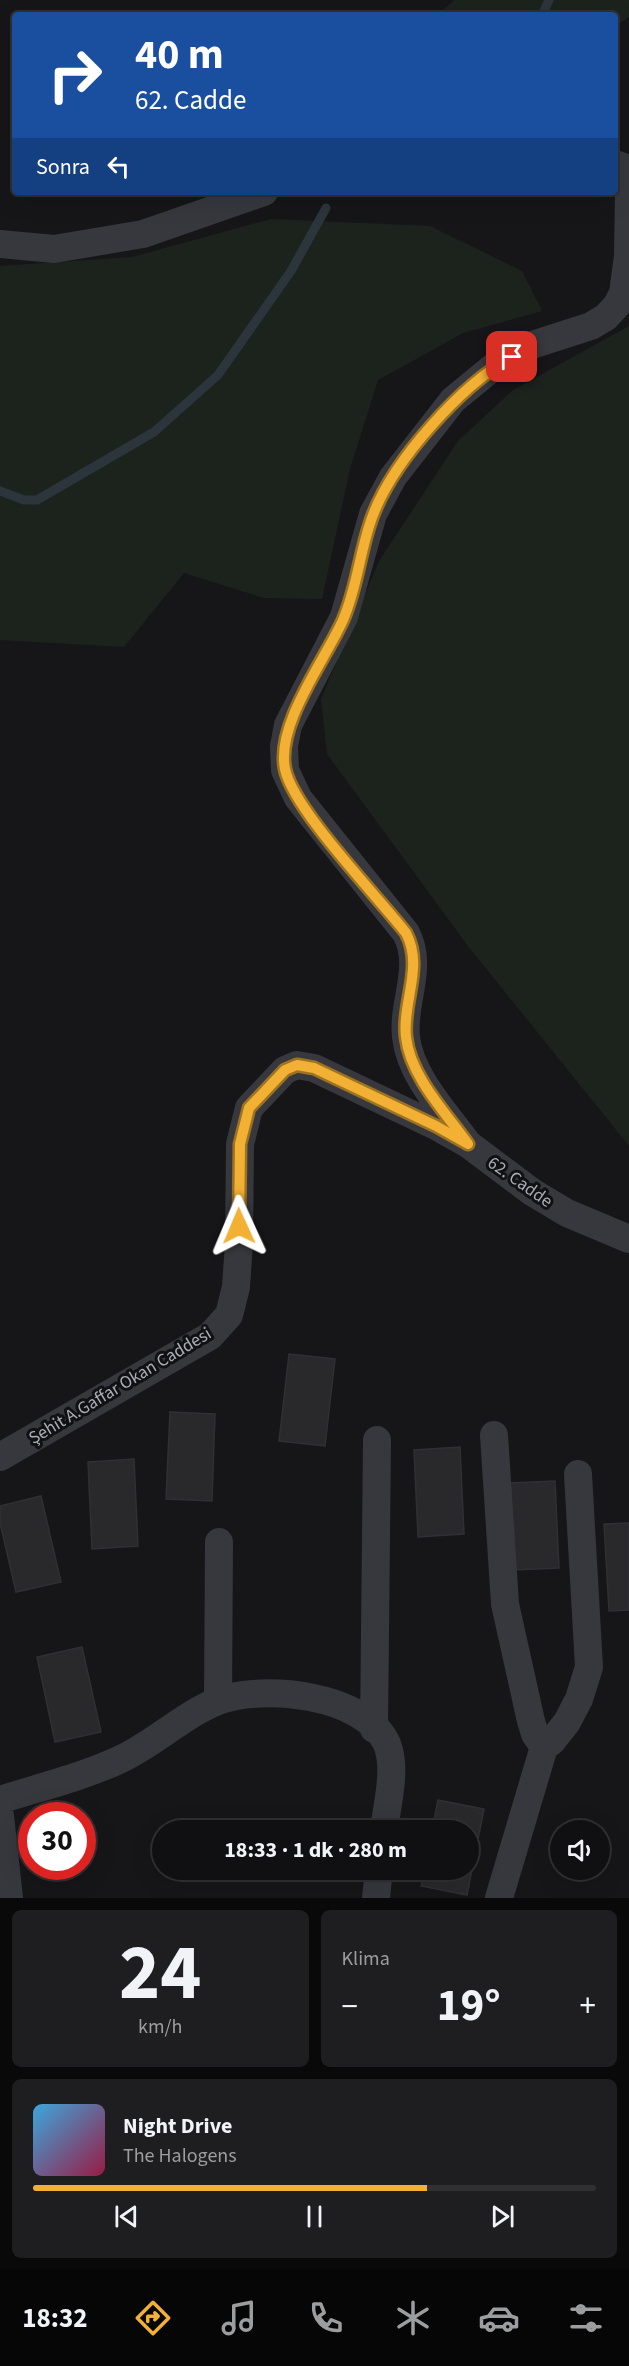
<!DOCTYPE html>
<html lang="tr">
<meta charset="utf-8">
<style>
body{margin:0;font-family:"Source Sans 3",sans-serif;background:#1e1e20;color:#f1f3f6;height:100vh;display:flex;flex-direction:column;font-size:22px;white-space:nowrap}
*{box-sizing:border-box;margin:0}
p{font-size:20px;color:#9c9d9f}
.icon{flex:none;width:33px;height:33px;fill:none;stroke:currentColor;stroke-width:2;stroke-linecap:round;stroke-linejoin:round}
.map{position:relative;height:1898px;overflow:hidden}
.panel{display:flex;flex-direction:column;gap:12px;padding:12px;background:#09090a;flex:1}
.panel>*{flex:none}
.hud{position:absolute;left:12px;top:12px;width:606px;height:183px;border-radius:6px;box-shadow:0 6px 24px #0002,0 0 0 2px #303032;background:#1a4fa0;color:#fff;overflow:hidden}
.controls{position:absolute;left:550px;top:1820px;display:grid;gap:12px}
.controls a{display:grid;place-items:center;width:60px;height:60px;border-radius:50%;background:#101012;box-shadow:0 6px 24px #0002,0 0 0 2px #303032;font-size:30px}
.speed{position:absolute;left:18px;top:1802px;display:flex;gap:12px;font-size:30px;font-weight:700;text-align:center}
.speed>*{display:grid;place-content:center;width:78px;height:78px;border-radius:50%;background:#101012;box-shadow:0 6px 24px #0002,0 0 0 2px #303032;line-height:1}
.speed .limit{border:9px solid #d22;background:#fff;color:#111}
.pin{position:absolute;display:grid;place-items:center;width:51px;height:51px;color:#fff;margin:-26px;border-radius:12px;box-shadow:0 3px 9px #0006}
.me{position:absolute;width:66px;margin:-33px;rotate:359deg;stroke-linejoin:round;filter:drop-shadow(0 0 4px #0008)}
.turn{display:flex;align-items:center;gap:21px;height:126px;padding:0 24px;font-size:27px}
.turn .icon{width:78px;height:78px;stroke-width:2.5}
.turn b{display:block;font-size:42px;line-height:51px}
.then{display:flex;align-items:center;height:57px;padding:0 24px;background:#0003;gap:12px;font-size:22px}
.big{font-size:45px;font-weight:700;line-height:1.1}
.panel .tile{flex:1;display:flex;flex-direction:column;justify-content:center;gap:9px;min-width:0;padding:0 21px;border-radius:9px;background:#1e1e20}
.panel .dial{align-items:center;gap:0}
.dial b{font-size:78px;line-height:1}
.song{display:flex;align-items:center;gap:18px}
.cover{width:72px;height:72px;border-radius:9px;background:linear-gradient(135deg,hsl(200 70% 55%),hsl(340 70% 35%))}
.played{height:6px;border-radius:3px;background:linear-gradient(90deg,#f2b134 70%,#303032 70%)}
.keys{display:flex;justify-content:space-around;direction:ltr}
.heat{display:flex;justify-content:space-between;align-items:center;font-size:33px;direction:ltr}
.panel .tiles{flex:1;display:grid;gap:12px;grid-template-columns:1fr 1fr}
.tile:last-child{grid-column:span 2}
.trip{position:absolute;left:152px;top:1820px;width:327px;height:60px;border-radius:30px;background:#101012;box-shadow:0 6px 24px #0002,0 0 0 2px #303032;font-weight:700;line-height:60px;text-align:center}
.dock{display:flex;height:96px;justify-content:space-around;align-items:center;background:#060607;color:#9c9d9f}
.dock .icon{width:42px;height:42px}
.dock .active{color:#f2b134}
.dock b{font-size:27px;color:#f1f3f6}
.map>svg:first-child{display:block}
.green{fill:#1c231d}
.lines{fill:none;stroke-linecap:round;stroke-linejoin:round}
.stream{stroke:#2c353c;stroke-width:9}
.building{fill:#29292c;stroke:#303034;stroke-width:1.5}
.street{stroke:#37383d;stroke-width:28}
.route-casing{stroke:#9d7322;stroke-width:15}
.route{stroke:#f2b134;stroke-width:10}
.labels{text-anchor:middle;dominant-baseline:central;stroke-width:6;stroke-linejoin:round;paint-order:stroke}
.street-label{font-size:18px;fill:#a8adb8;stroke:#111113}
</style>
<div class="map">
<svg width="629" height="1898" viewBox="0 0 629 1898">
<rect width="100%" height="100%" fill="#161618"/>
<path class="green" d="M454,0H629V17L615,26V15H438Z
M271,219L430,226L522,271L542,311L463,333L378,380L350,469L322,599L264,598L184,573L124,647L0,640V266L132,257Z
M629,326V1146L468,946L327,754L321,699L379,561L458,441L513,390Z"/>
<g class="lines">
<path class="stream" d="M542,15L549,0
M0,491L24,500H37L154,432L218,375L291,271L326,208"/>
</g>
<path class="building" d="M289,1354L335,1359L325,1446L279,1441Z
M170,1412L215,1414L212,1501L166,1499Z
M460,1447L464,1534L418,1537L414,1450Z
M134,1459L138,1546L92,1549L88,1462Z
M555,1481L559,1568L513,1570L509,1483Z
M41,1496L61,1582L16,1592L0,1523V1506Z
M629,1523V1610L609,1611L604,1524Z
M82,1647L101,1732L55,1742L37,1657Z
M438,1800L484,1809L467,1895L421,1886L425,1869H468V1830H432Z"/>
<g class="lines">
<path class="street" d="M615,164L629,169
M0,244L54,249L143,234L264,192
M468,1144C446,1113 410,1076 406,1037C402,1002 424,967 406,933L298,798L285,770L284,746L288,725L344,617L373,514L393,477L453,400L492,368L532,345L591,326L606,317L617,305L623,293L628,256L629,190
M494,1435L505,1604L531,1721L535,1734L544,1747L499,1898
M0,1457L210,1336L229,1315L236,1287L239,1243L240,1144L249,1108L285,1070L297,1065L314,1068L436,1126L468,1144L532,1192L567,1213L629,1239
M218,1701L219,1542
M374,1729L377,1440
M544,1747L552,1741L567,1722L579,1699L589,1667L578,1474
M0,1800C40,1787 83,1777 121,1759C155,1743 183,1715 218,1701C263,1684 365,1694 387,1744C397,1769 387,1804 384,1830
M0,1816L9,1898
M376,1898L379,1869"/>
</g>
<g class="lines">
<defs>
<path id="route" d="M239,1226L240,1144L249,1108L285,1070L297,1065L314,1068L436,1126L468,1144C446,1113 410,1076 406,1037C402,1002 424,967 406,933C378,897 293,809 285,769C276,724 324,662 343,620C358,586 360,548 373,515C394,460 461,385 512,357"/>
</defs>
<use href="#route" class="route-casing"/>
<use href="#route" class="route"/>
</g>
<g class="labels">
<g class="street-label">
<text transform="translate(520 1182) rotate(35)">62. Cadde</text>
<text transform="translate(120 1386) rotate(-31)">Şehit A.Gaffar Okan Caddesi</text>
</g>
</g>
</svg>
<div class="controls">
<a><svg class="icon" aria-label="sound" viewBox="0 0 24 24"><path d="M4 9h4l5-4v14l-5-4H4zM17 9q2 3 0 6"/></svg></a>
</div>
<div class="speed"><div class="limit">30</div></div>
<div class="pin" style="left:512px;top:357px;background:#d93025"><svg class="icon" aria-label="arrive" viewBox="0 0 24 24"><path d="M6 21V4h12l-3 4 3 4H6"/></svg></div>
<svg class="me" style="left:239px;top:1226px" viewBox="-20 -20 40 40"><path d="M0-17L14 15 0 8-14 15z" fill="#f2b134" stroke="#fff" stroke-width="4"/></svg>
<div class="trip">18:33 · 1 dk · 280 m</div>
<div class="hud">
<div class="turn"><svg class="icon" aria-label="right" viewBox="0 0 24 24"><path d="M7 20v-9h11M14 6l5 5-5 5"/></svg><div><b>40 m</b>62. Cadde</div></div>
<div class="then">Sonra<svg class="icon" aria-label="left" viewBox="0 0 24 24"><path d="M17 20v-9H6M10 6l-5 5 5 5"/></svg></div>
</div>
</div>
<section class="panel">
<div class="tiles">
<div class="tile dial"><b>24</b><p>km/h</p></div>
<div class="tile"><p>Klima</p>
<div class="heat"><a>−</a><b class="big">19°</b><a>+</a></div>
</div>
<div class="tile">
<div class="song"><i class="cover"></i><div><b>Night Drive</b><p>The Halogens</p></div></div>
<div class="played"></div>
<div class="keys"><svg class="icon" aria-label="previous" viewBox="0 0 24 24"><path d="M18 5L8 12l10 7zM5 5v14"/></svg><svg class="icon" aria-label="pause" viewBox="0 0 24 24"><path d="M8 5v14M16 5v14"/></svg><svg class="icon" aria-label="next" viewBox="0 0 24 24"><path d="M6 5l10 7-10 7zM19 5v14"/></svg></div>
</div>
</div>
</section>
<nav class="dock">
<b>18:32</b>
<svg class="icon active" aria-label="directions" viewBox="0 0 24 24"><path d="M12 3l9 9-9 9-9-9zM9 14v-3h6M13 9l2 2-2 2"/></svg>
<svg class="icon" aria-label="music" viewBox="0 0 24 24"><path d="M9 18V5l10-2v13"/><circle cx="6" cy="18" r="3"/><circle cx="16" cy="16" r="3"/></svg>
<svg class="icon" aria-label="phone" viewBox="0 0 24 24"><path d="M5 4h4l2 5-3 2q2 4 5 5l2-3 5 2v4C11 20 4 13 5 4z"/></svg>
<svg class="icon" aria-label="climate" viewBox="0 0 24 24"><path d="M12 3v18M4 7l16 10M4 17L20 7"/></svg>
<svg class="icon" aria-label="car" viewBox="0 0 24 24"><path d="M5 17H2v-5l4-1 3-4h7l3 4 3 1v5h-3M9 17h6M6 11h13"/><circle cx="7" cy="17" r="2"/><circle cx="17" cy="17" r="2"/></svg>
<svg class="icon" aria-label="filters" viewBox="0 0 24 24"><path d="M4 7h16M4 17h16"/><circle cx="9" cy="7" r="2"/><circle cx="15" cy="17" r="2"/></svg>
</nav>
